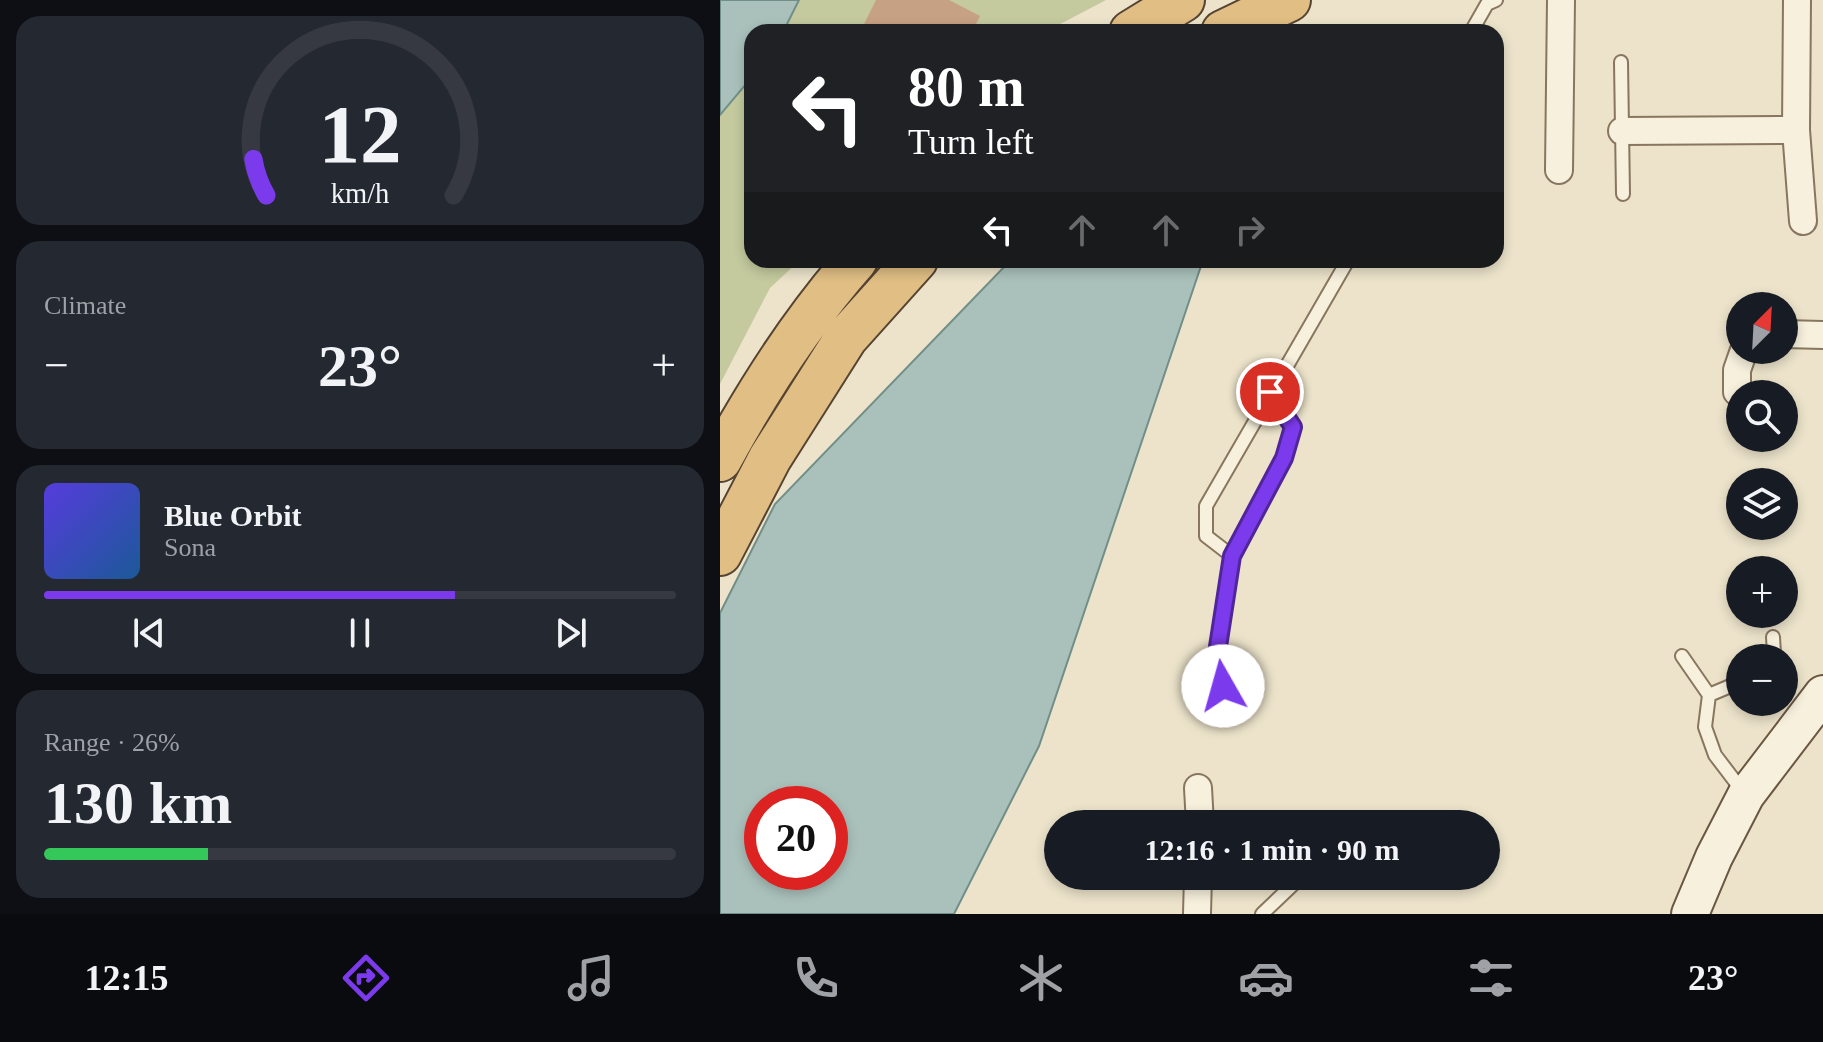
<!DOCTYPE html>
<meta charset="utf-8">
<style>
body{margin:0;font-family:"Times New Roman",serif;background:#242831;color:#f1f3f6;height:100vh;display:flex;flex-direction:column;font-size:30px;white-space:nowrap}
*{box-sizing:border-box;margin:0}
p{font-size:26px;color:#9ea1a6}
.icon{flex:none;width:44px;height:44px;fill:none;stroke:currentColor;stroke-width:2;stroke-linecap:round;stroke-linejoin:round}
.map{position:relative;flex:1;overflow:hidden}
.panel{display:flex;flex-direction:column;gap:16px;padding:16px;background:#0d0f14;width:720px}
.panel>*{flex:none}
.hud{position:absolute;left:24px;top:24px;width:760px;height:244px;border-radius:24px;box-shadow:0 4px 12px #0003;background:#202124;color:#fff;overflow:hidden}
.needle{width:52px;rotate:24deg}
.controls{position:absolute;left:1006px;top:292px;display:grid;gap:16px}
.controls a{display:grid;place-items:center;width:72px;height:72px;border-radius:50%;background:#171b24;box-shadow:0 4px 12px #0003;font-size:40px}
.speed{position:absolute;left:24px;top:786px;display:flex;gap:16px;font-size:40px;font-weight:700;text-align:center}
.speed>*{display:grid;place-content:center;width:104px;height:104px;border-radius:50%;background:#171b24;box-shadow:0 4px 12px #0003;line-height:1}
.speed .limit{border:12px solid #d22;background:#fff;color:#111}
.pin{position:absolute;display:grid;place-items:center;width:68px;height:68px;color:#fff;margin:-34px;border:4px solid #fff;border-radius:50%;box-shadow:0 2px 8px #0007}
.me{position:absolute;width:88px;margin:-44px;rotate:353deg;stroke-linejoin:round;filter:drop-shadow(0 0 6px #0008)}
.turn{display:flex;align-items:center;gap:28px;height:168px;padding:0 32px;font-size:36px}
.turn .icon{width:104px;height:104px;stroke-width:2.5}
.turn b{display:block;font-size:56px;line-height:68px}
.lanes{display:flex;align-items:center;height:76px;padding:0 32px;background:#0003;justify-content:center;gap:40px;direction:ltr}
.lanes .off{opacity:.35}
.big{font-size:60px;font-weight:700;line-height:1.1}
.panel .tile{flex:1;display:flex;flex-direction:column;justify-content:center;gap:12px;min-width:0;padding:0 28px;border-radius:24px;background:#242831}
.panel .dial{align-items:center;gap:0}
.dial svg{height:208px;overflow:visible;fill:none;stroke:#363941;stroke-width:7;stroke-linecap:round;text-anchor:middle}
.dial text{fill:#f1f3f6;stroke:none}
.song{display:flex;align-items:center;gap:24px}
.cover{width:96px;height:96px;border-radius:12px;background:linear-gradient(135deg,hsl(250 70% 55%),hsl(210 70% 35%))}
.played{height:8px;border-radius:4px;background:linear-gradient(90deg,#7c3aed 65%,#363941 65%)}
.keys{display:flex;justify-content:space-around;direction:ltr}
.heat{display:flex;justify-content:space-between;align-items:center;font-size:44px;direction:ltr}
.charge{height:12px;border-radius:6px;background:linear-gradient(90deg,#34c759 26%,#363941 0)}
.trip{position:absolute;left:324px;top:810px;width:456px;height:80px;border-radius:40px;background:#171b24;box-shadow:0 4px 12px #0003;font-weight:700;line-height:80px;text-align:center}
.dock{display:flex;height:128px;justify-content:space-around;align-items:center;background:#090b0e;color:#9ea1a6}
.dock .icon{width:56px;height:56px}
.dock .active{color:#7c3aed}
.dock b{font-size:36px;color:#f1f3f6}
main{display:flex;flex:1;min-height:0}
.map>svg:first-child{display:block}
.green{fill:#c4ca9e}
.water{fill:#aac1bb;stroke:#718f88;stroke-width:2;fill-rule:evenodd}
.building{fill:#c7a183}
.lines{fill:none;stroke-linecap:round;stroke-linejoin:round}
.service-casing{stroke:#88765f;stroke-width:16}
.minor-casing{stroke:#88765f;stroke-width:30}
.secondary-casing{stroke:#6a5742;stroke-width:40}
.trunk-casing{stroke:#564433;stroke-width:46}
.service{stroke:#f7f0dd;stroke-width:12}
.minor{stroke:#f7f0dd;stroke-width:26}
.secondary{stroke:#f7f0dd;stroke-width:36}
.trunk{stroke:#e0be84;stroke-width:42}
.route-casing{stroke:#51269a;stroke-width:20}
.route{stroke:#7c3aed;stroke-width:14}
</style>
<main>
<section class="panel">
<div class="tile dial"><svg viewBox="0 0 100 80">
<path d="M14 69A42 42 0 1 1 86 69"/>
<path d="M14 69A42 42 0 0 1 9 55" stroke="#7c3aed"/>
<text x="50" y="56" font-size="32" font-weight="700">12</text>
<text x="50" y="72" font-size="11">km/h</text>
</svg></div>
<div class="tile"><p>Climate</p>
<div class="heat"><a>−</a><b class="big">23°</b><a>+</a></div>
</div>
<div class="tile">
<div class="song"><i class="cover"></i><div><b>Blue Orbit</b><p>Sona</p></div></div>
<div class="played"></div>
<div class="keys"><svg class="icon" aria-label="previous" viewBox="0 0 24 24"><path d="M18 5L8 12l10 7zM5 5v14"/></svg><svg class="icon" aria-label="pause" viewBox="0 0 24 24"><path d="M8 5v14M16 5v14"/></svg><svg class="icon" aria-label="next" viewBox="0 0 24 24"><path d="M6 5l10 7-10 7zM19 5v14"/></svg></div>
</div>
<div class="tile"><p>Range · 26%</p><b class="big">130 km</b><div class="charge"></div></div>
</section>
<div class="map">
<svg width="1103" height="914" viewBox="0 0 1103 914">
<rect width="100%" height="100%" fill="#ece3ca"/>
<path class="green" d="M79,0H386L325,32H63Z
M32,77V260H80L50,288L0,384V115Z"/>
<path class="water" d="M0,0H79L63,32H32V77L0,115Z
M295,260H483L319,746L234,914H0V613L55,504L284,267ZM42,804H110V872H42Z"/>
<path class="building" d="M156,0H229L260,16L252,32H140Z"/>
<g class="lines">
<defs>
<path id="service" d="M751,32L767,4L776,0
M901,62L903,194
M512,556L564,458L573,427L550,392
M962,656L989,695L985,727L995,755L1024,793
M1048,658L1054,653L1053,637
M531,693L503,686L495,666L512,556L486,536V506L628,260
M989,695L1020,682
M542,914L582,876"/>
<path id="minor" d="M1077,0L1076,130L1083,221
M902,131L1076,130
M839,170L841,0
M1064,334L1103,335
M1017,392V370L1024,350
M478,788L480,824
M477,914L478,876"/>
<path id="secondary" d="M970,914L994,857L1026,795L1103,694"/>
<path id="trunk" d="M411,32L463,0
M503,32L569,0
M0,460C38,390 83,320 136,260
M0,554L50,458L126,338L196,260"/>
</defs>
<use href="#service" class="service-casing"/>
<use href="#minor" class="minor-casing"/>
<use href="#secondary" class="secondary-casing"/>
<use href="#trunk" class="trunk-casing"/>
<use href="#service" class="service"/>
<use href="#minor" class="minor"/>
<use href="#secondary" class="secondary"/>
<use href="#trunk" class="trunk"/>
</g>
<g class="lines">
<defs>
<path id="route" d="M503,686L495,666L512,556L564,458L573,427L550,392"/>
</defs>
<use href="#route" class="route-casing"/>
<use href="#route" class="route"/>
</g>
</svg>
<div class="controls">
<a><svg class="needle" viewBox="-14 -14 28 28"><path d="M0-13l5 13h-10z" fill="#e53935"/><path d="M0 13l5-13h-10z" fill="#9ea1a6"/></svg></a>
<a><svg class="icon" aria-label="search" viewBox="0 0 24 24"><circle cx="10" cy="10" r="6"/><path d="M15 15l6 6"/></svg></a>
<a><svg class="icon" aria-label="layers" viewBox="0 0 24 24"><path d="M12 4l9 5-9 5-9-5zM3 14l9 5 9-5"/></svg></a>
<a>+</a>
<a>−</a>
</div>
<div class="speed"><div class="limit">20</div></div>
<div class="pin" style="left:550px;top:392px;background:#d93025"><svg class="icon" aria-label="arrive" viewBox="0 0 24 24"><path d="M6 21V4h12l-3 4 3 4H6"/></svg></div>
<svg class="me" style="left:503px;top:686px" viewBox="-20 -20 40 40"><circle r="19" fill="#fff"/><path d="M0-13L10 11 0 6-10 11z" fill="#7c3aed"/></svg>
<div class="trip">12:16 · 1 min · 90 m</div>
<div class="hud">
<div class="turn"><svg class="icon" aria-label="left" viewBox="0 0 24 24"><path d="M17 20v-9H6M10 6l-5 5 5 5"/></svg><div><b>80 m</b>Turn left</div></div>
<div class="lanes"><svg class="icon" aria-label="left" viewBox="0 0 24 24"><path d="M17 20v-9H6M10 6l-5 5 5 5"/></svg><svg class="icon off" aria-label="ahead" viewBox="0 0 24 24"><path d="M12 20V5M6 11l6-6 6 6"/></svg><svg class="icon off" aria-label="ahead" viewBox="0 0 24 24"><path d="M12 20V5M6 11l6-6 6 6"/></svg><svg class="icon off" aria-label="right" viewBox="0 0 24 24"><path d="M7 20v-9h11M14 6l5 5-5 5"/></svg></div>
</div>
</div>
</main>
<nav class="dock">
<b>12:15</b>
<svg class="icon active" aria-label="directions" viewBox="0 0 24 24"><path d="M12 3l9 9-9 9-9-9zM9 14v-3h6M13 9l2 2-2 2"/></svg>
<svg class="icon" aria-label="music" viewBox="0 0 24 24"><path d="M9 18V5l10-2v13"/><circle cx="6" cy="18" r="3"/><circle cx="16" cy="16" r="3"/></svg>
<svg class="icon" aria-label="phone" viewBox="0 0 24 24"><path d="M5 4h4l2 5-3 2q2 4 5 5l2-3 5 2v4C11 20 4 13 5 4z"/></svg>
<svg class="icon" aria-label="climate" viewBox="0 0 24 24"><path d="M12 3v18M4 7l16 10M4 17L20 7"/></svg>
<svg class="icon" aria-label="car" viewBox="0 0 24 24"><path d="M5 17H2v-5l4-1 3-4h7l3 4 3 1v5h-3M9 17h6M6 11h13"/><circle cx="7" cy="17" r="2"/><circle cx="17" cy="17" r="2"/></svg>
<svg class="icon" aria-label="filters" viewBox="0 0 24 24"><path d="M4 7h16M4 17h16"/><circle cx="9" cy="7" r="2"/><circle cx="15" cy="17" r="2"/></svg>
<b>23°</b>
</nav>
